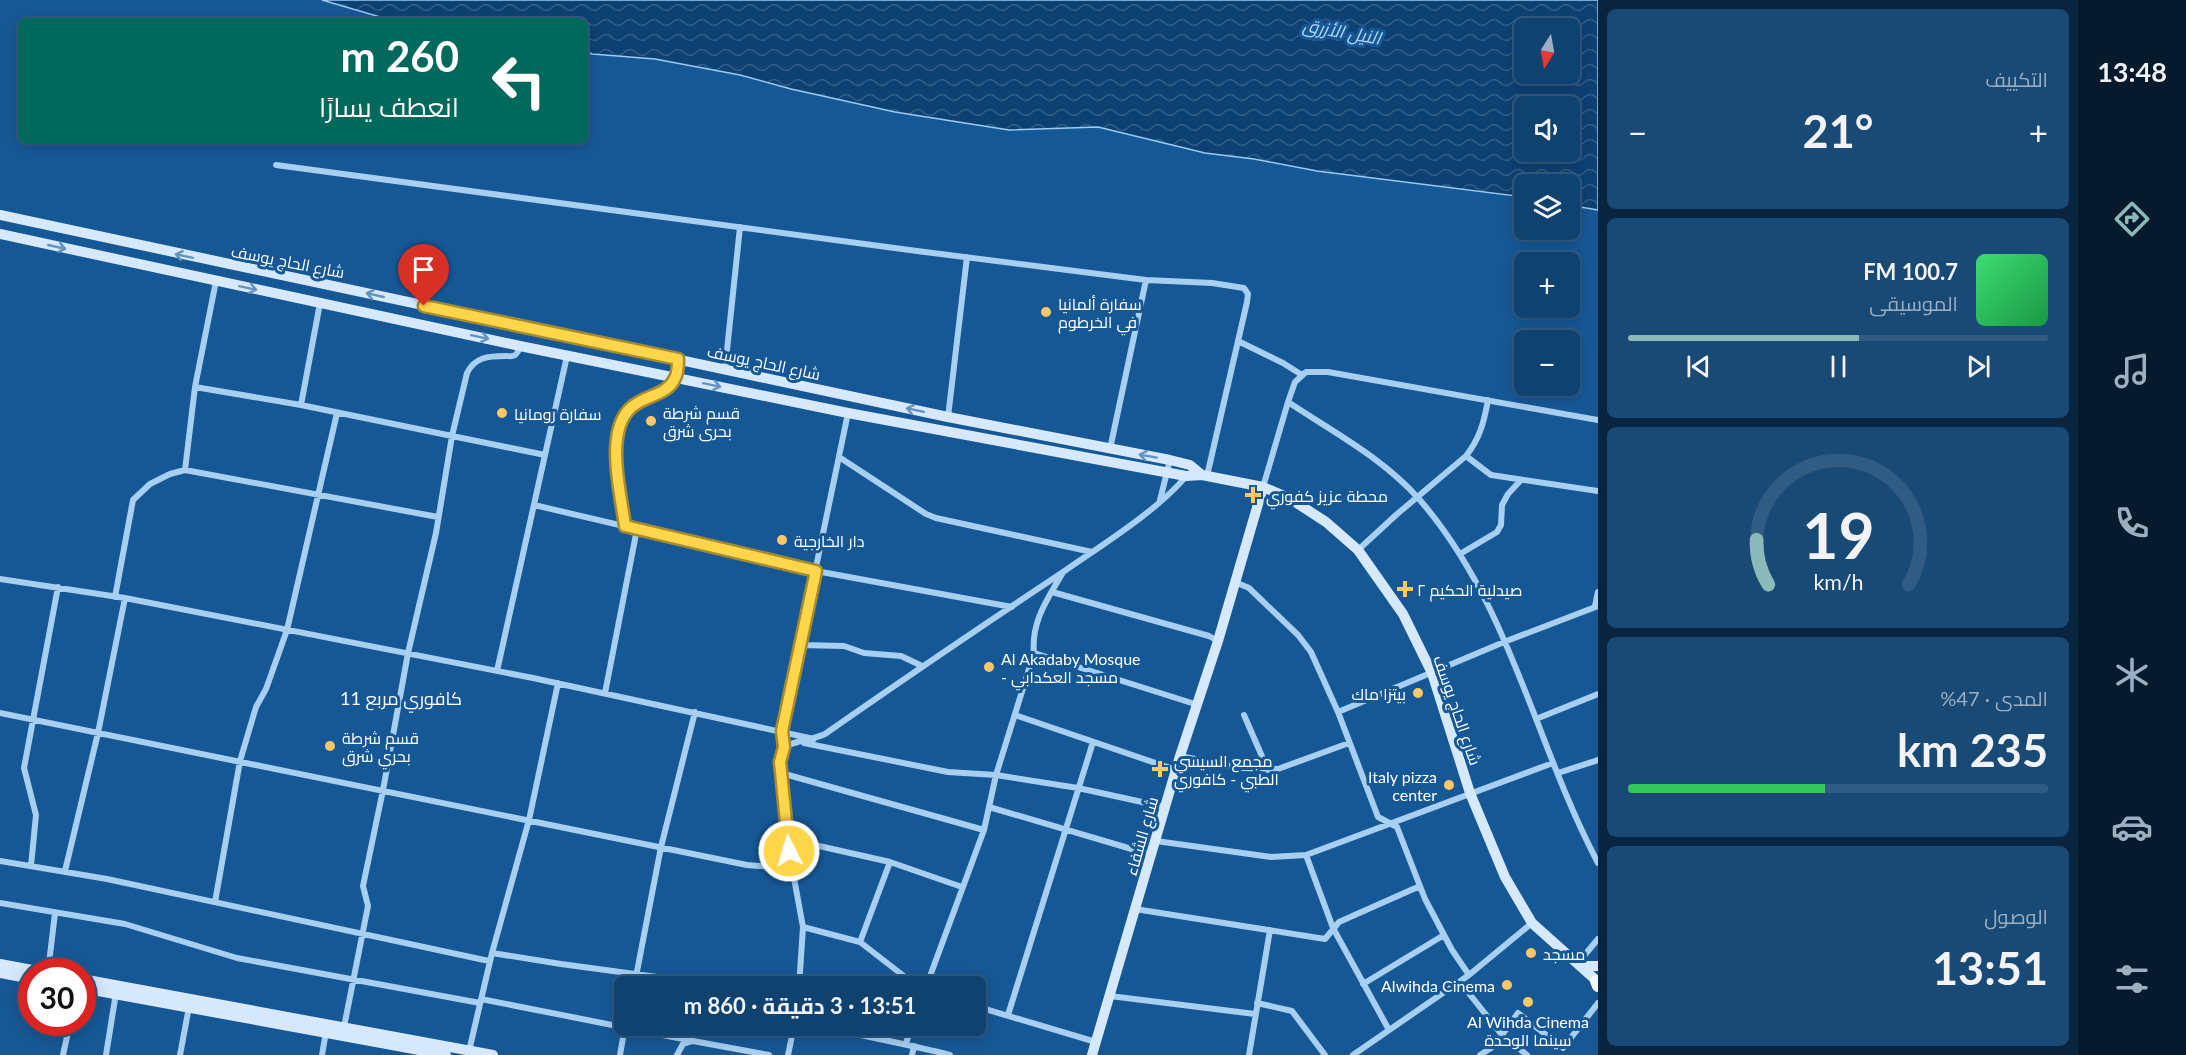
<!DOCTYPE html>
<html lang="ar">
<meta charset="utf-8">
<style>
body{margin:0;font-family:Lato,Cairo,sans-serif;background:#194975;color:#f1f3f6;direction:rtl;height:100vh;display:flex;flex-direction:column;font-size:22px;white-space:nowrap}
*{box-sizing:border-box;margin:0}
p{font-size:20px;color:#9cb0c3}
.icon{flex:none;width:33px;height:33px;fill:none;stroke:currentColor;stroke-width:2;stroke-linecap:round;stroke-linejoin:round}
.map{position:relative;flex:1;overflow:hidden;direction:ltr}
.panel{display:flex;flex-direction:column;gap:9px;padding:9px;background:#09243e;width:480px}
.panel>*{flex:none}
.banner{position:absolute;left:18px;top:18px;width:570px;height:126px;border-radius:9px;box-shadow:0 3px 15px #0003,0 0 0 2px #305b83;direction:rtl;background:#00695c;color:#fff;overflow:hidden}
.needle{width:39px;rotate:191deg}
.controls{position:absolute;left:1514px;top:18px;display:grid;gap:12px}
.controls a{display:grid;place-items:center;width:66px;height:66px;border-radius:9px;background:#104270;box-shadow:0 3px 15px #0003,0 0 0 2px #305b83;font-size:30px}
.speed{position:absolute;left:18px;top:958px;display:flex;gap:12px;font-size:30px;font-weight:700;text-align:center}
.speed>*{display:grid;place-content:center;width:78px;height:78px;border-radius:50%;background:#104270;box-shadow:0 3px 15px #0003,0 0 0 2px #305b83;line-height:1}
.speed .limit{border:9px solid #d22;background:#fff;color:#111}
.pin{position:absolute;display:grid;place-items:center;width:51px;height:51px;color:#fff;margin:-62px -26px;border-radius:50% 50% 50% 0;rotate:-45deg;box-shadow:0 0 6px #0007}
.pin .icon{rotate:45deg}
.me{position:absolute;width:66px;margin:-33px;rotate:355deg;stroke-linejoin:round;filter:drop-shadow(0 0 4px #0008)}
.turn{display:flex;align-items:center;gap:21px;height:126px;padding:0 30px;font-size:27px}
.turn .icon{width:78px;height:78px;stroke-width:2.5}
.turn b{display:block;font-size:42px;line-height:51px}
.big{font-size:45px;font-weight:700;line-height:1.1}
.panel .tile{flex:1;display:flex;flex-direction:column;justify-content:center;gap:9px;min-width:0;padding:0 21px;border-radius:9px;background:#194975}
.panel .dial{align-items:center;gap:0}
.dial svg{height:156px;overflow:visible;fill:none;stroke:#305b83;stroke-width:7;stroke-linecap:round;text-anchor:middle}
.dial text{fill:#f1f3f6;stroke:none}
.song{display:flex;align-items:center;gap:18px}
.cover{width:72px;height:72px;border-radius:9px;background:linear-gradient(135deg,hsl(140 70% 55%),hsl(140 70% 35%))}
.played{height:6px;border-radius:3px;background:linear-gradient(90deg,#8bbbb9 55%,#305b83 55%)}
.keys{display:flex;justify-content:space-around;direction:ltr}
.heat{display:flex;justify-content:space-between;align-items:center;font-size:33px;direction:ltr}
.charge{height:9px;border-radius:4px;background:linear-gradient(90deg,#34c759 47%,#305b83 0)}
.trip{position:absolute;left:614px;top:976px;width:372px;height:60px;border-radius:9px;background:#104270;box-shadow:0 3px 15px #0003,0 0 0 2px #305b83;font-weight:700;line-height:60px;text-align:center;direction:rtl}
main{display:flex;flex:1;min-height:0}
.dock{display:flex;flex-direction:column;width:108px;justify-content:space-around;align-items:center;background:#061a2d;color:#9cb0c3}
.dock .icon{width:42px;height:42px}
.dock .current{color:#8bbbb9}
.dock b{font-size:27px;color:#f1f3f6}
.map>svg:first-child{display:block}
.water{fill:url(#water-waves);stroke:#99cbf4;stroke-width:1.5;fill-rule:evenodd}
.lines{fill:none;stroke-linecap:round;stroke-linejoin:round}
.street{stroke:#a7cff2;stroke-width:6}
.secondary{stroke:#d6e9fc;stroke-width:10}
.primary{stroke:#f2f8ff;stroke-width:12}
.oneway{stroke:#6392bf}
.route-casing{stroke:#a68a30;stroke-width:15}
.route{stroke:#ffd54a;stroke-width:10}
.poi-dot{fill:#ffc768;stroke:#165896;stroke-width:2}
.labels{text-anchor:middle;dominant-baseline:central;stroke-width:6;stroke-linejoin:round;paint-order:stroke}
.street-label{font-size:16px;fill:#fff;stroke:#165896}
.poi-label{font-size:16px;fill:#fff;stroke:#165896;text-anchor:start}
.water-label{font-size:18px;font-style:italic;fill:#b3d8f8;stroke:#165896}
.neighbourhood-label{font-size:18px;fill:#fff;stroke:#165896}
</style>
<main>
<nav class="dock">
<b>13:48</b>
<svg class="icon current" aria-label="directions" viewBox="0 0 24 24"><path d="M12 3l9 9-9 9-9-9zM9 14v-3h6M13 9l2 2-2 2"/></svg>
<svg class="icon" aria-label="music" viewBox="0 0 24 24"><path d="M9 18V5l10-2v13"/><circle cx="6" cy="18" r="3"/><circle cx="16" cy="16" r="3"/></svg>
<svg class="icon" aria-label="phone" viewBox="0 0 24 24"><path d="M5 4h4l2 5-3 2q2 4 5 5l2-3 5 2v4C11 20 4 13 5 4z"/></svg>
<svg class="icon" aria-label="climate" viewBox="0 0 24 24"><path d="M12 3v18M4 7l16 10M4 17L20 7"/></svg>
<svg class="icon" aria-label="car" viewBox="0 0 24 24"><path d="M5 17H2v-5l4-1 3-4h7l3 4 3 1v5h-3M9 17h6M6 11h13"/><circle cx="7" cy="17" r="2"/><circle cx="17" cy="17" r="2"/></svg>
<svg class="icon" aria-label="filters" viewBox="0 0 24 24"><path d="M4 7h16M4 17h16"/><circle cx="9" cy="7" r="2"/><circle cx="15" cy="17" r="2"/></svg>
</nav>
<section class="panel">
<div class="tile"><p>التكييف</p>
<div class="heat"><a>−</a><b class="big">21°</b><a>+</a></div>
</div>
<div class="tile">
<div class="song"><i class="cover"></i><div><b>100.7 FM</b><p>الموسيقى</p></div></div>
<div class="played"></div>
<div class="keys"><svg class="icon" aria-label="previous" viewBox="0 0 24 24"><path d="M18 5L8 12l10 7zM5 5v14"/></svg><svg class="icon" aria-label="pause" viewBox="0 0 24 24"><path d="M8 5v14M16 5v14"/></svg><svg class="icon" aria-label="next" viewBox="0 0 24 24"><path d="M6 5l10 7-10 7zM19 5v14"/></svg></div>
</div>
<div class="tile dial"><svg viewBox="0 0 100 80">
<path d="M14 69A42 42 0 1 1 86 69"/>
<path d="M14 69A42 42 0 0 1 8 46" stroke="#8bbbb9"/>
<text x="50" y="56" font-size="32" font-weight="700">19</text>
<text x="50" y="72" font-size="11">km/h</text>
</svg></div>
<div class="tile"><p>المدى · 47%</p><b class="big">235 km</b><div class="charge"></div></div>
<div class="tile"><p>الوصول</p><b class="big">13:51</b></div>
</section>
<div class="map">
<svg width="1598" height="1055" viewBox="0 0 1598 1055">
<defs>
<pattern id="water-waves" width="16" height="10" patternUnits="userSpaceOnUse" patternTransform="scale(1.5)"><rect width="16" height="10" fill="#0e4173"/><path d="M0 5q4-4 8 0t8 0" fill="none" stroke="#325e88"/></pattern>
</defs>
<rect width="100%" height="100%" fill="#165896"/>
<path class="water" d="M322,0H1598V210L1569,205V184H1524V197L1317,171L1254,159L1205,153L1098,127L1009,130L895,112L791,89L740,75L655,59L592,54L585,51V21H394ZM1524,28H1569V74H1524ZM1524,106H1569V152H1524Z"/>
<g class="lines">
<path class="street" d="M276,165L917,251L1146,280L1212,283L1244,288L1248,294L1247,302L1207,476
M1238,341L1283,363L1302,375
M725,369L740,227
M195,387L301,405L545,455
M1288,402C1333,432 1383,458 1419,499C1510,603 1535,744 1598,863
M301,405L320,303
M948,417L967,257
M1110,449L1146,280
M1466,456C1480,438 1484,422 1488,400
M839,457L926,514L936,518L1092,552
M185,470L195,387L216,281
M1263,487L1288,402L1295,382L1306,372H1328L1598,420
M1160,500L1170,460
M534,505L816,571L1012,607
M625,526C620,486 602,431 637,402C646,395 659,395 667,389C670,386 673,381 675,377
M1358,550L1396,515L1466,456L1491,475L1598,491
M1460,554L1497,532L1501,525L1502,505L1508,494L1521,480
M0,579L125,598L533,678L814,739
M1235,582L1249,588L1298,635L1311,652L1338,712L1378,817L1397,827L1425,899L1452,950L1469,975
M1052,592L1209,636L1218,641
M115,597L133,500L150,484L170,474L185,470L438,517
M1595,606L1598,592
M800,645L844,646L864,653L901,656L922,666
M1034,653L1198,705
M497,671L567,356
M605,693L637,529
M1338,712L1504,642L1598,606
M0,713L747,865C767,867 777,868 789,851
M1015,715L1176,770
M1244,715L1268,770
M1536,719L1598,694
M804,743L948,772L996,775L1078,788L1165,807
M784,747L782,731L848,413
M1180,756L1241,768L1278,769L1349,743
M781,773L984,830
M1558,773L1598,760
M989,807L1152,855
M788,839L890,862L962,887
M1156,841L1271,857L1306,855L1553,763
M1306,855L1333,928L1389,1030
M0,861L107,879L489,961
M31,866L36,815L24,768L58,587
M65,871L98,733L125,598
M215,902L240,761L256,707L266,689L287,630L337,413
M0,903L125,924L237,958L480,1003
M1135,909L1325,939L1339,922L1420,886
M803,927L860,942L918,987
M860,942L890,862
M492,953L561,964L731,987
M1578,963L1598,939
M48,972L55,913
M1460,982L1502,1035L1527,1055
M1363,984L1444,935
M634,987L661,847L695,712
M799,987L803,927L789,851L780,762L784,747C797,740 812,740 825,734C905,678 985,624 1066,570C1102,545 1161,508 1187,475
M926,987L984,830L996,775L1034,653C1031,622 1047,600 1062,574
M1110,996L1255,1014
M481,999L693,1041
M1257,1003L1292,1011L1325,1055
M975,1006L1096,1042
M1008,1015L1093,742
M823,1026C865,1037 908,1044 950,1055
M344,1027L368,906L363,886L383,790L408,653L436,533L452,436L467,373C475,357 488,356 506,356C509,356 513,357 515,355C517,354 520,348 520,346
M906,1043L912,1026
M469,1051L492,953L529,820L558,683
M63,1055L70,1023
M106,1055L116,993
M180,1055L189,1007
M322,1055L326,1032
M620,1055L625,1026
M677,1055L683,1044L693,1041L769,1055
M788,1055L794,1026
M912,1055L914,1046
M1249,1055L1270,930
M1353,1055L1469,975L1532,923
M1480,1055L1491,1048L1502,1035L1518,1013L1563,1048L1598,1003"/>
<path class="secondary" d="M0,215L948,417L1170,460L1190,465L1202,475
M0,234L520,346L848,413L1186,476L1202,475L1263,487L1289,498L1326,522L1358,550L1403,614L1432,673L1470,793L1505,877L1532,923L1598,982
M0,964L43,972
M1581,966H1598
M0,973L32,979
M82,979L493,1055
M82,988L446,1055
M1092,1055L1180,756L1218,641L1263,487"/>
<path class="primary" d="M1596,981L1598,986"/>
</g>
<defs><path id="oneway-shaft" d="M-6 0H5M1.5-3L5.5 0L1.5 3" fill="none" stroke-width="1.6" stroke-linecap="round" stroke-linejoin="round" transform="scale(1.5)"/></defs>
<g class="oneway">
<use href="#oneway-shaft" transform="translate(57 247) rotate(13)"/>
<use href="#oneway-shaft" transform="translate(184 256) rotate(-168)"/>
<use href="#oneway-shaft" transform="translate(248 288) rotate(12)"/>
<use href="#oneway-shaft" transform="translate(375 295) rotate(-167)"/>
<use href="#oneway-shaft" transform="translate(480 337) rotate(12)"/>
<use href="#oneway-shaft" transform="translate(712 385) rotate(12)"/>
<use href="#oneway-shaft" transform="translate(915 410) rotate(-168)"/>
<use href="#oneway-shaft" transform="translate(1148 456) rotate(-170)"/>
</g>
<g class="lines">
<defs>
<path id="route" d="M424,306L678,359C678,365 678,373 675,378C667,397 640,395 627,412C606,438 621,495 625,526L816,571L782,731L784,747L780,762L789,851"/>
</defs>
<use href="#route" class="route-casing"/>
<use href="#route" class="route"/>
</g>
<g class="poi-dot">
<circle cx="1046" cy="312" r="6"/>
<circle cx="502" cy="413" r="6"/>
<circle cx="651" cy="421" r="6"/>
<path d="M1250 486h6v6h6v6h-6v6h-6v-6h-6v-6h6z"/>
<circle cx="782" cy="540" r="6"/>
<path d="M1402 580h6v6h6v6h-6v6h-6v-6h-6v-6h6z"/>
<circle cx="989" cy="667" r="6"/>
<circle cx="1418" cy="693" r="6"/>
<circle cx="330" cy="746" r="6"/>
<path d="M1157 760h6v6h6v6h-6v6h-6v-6h-6v-6h6z"/>
<circle cx="1449" cy="785" r="6"/>
<circle cx="1531" cy="953" r="6"/>
<circle cx="1507" cy="985" r="6"/>
<circle cx="1528" cy="1002" r="6"/>
</g>
<g class="labels">
<g class="street-label">
<text transform="translate(288 261) rotate(11)">شارع الحاج يوسف</text>
<text transform="translate(764 362) rotate(12)">شارع الحاج يوسف</text>
<text transform="translate(1458 710) rotate(71)">شارع الحاج يوسف</text>
<text transform="translate(1141 836) rotate(-74)">شارع الشفاء</text>
</g>
<g class="poi-label">
<text x="1058" y="303">سفارة ألمانيا<tspan x="1058" dy="18">في الخرطوم</tspan></text>
<text x="663" y="412">قسم شرطة<tspan x="663" dy="18">بحرى شرق</tspan></text>
<text x="514" y="413">سفارة رومانيا</text>
<text x="1266" y="495">محطة عزيز كفوري</text>
<text x="794" y="540">دار الخارجية</text>
<text x="1417" y="589">صيدلية الحكيم ٢</text>
<text x="1001" y="658">Al Akadaby Mosque<tspan x="1001" dy="18">- مسجد العكدابي</tspan></text>
<text x="1406" y="693" text-anchor="end">بيتزا ماك</text>
<text x="342" y="737">قسم شرطة<tspan x="342" dy="18">بحري شرق</tspan></text>
<text x="1174" y="760">مجمع السيسي<tspan x="1174" dy="18">الطبي - كافوري</tspan></text>
<text x="1437" y="776" text-anchor="end">Italy pizza<tspan x="1437" dy="18">center</tspan></text>
<text x="1543" y="953">مسجد</text>
<text x="1495" y="985" text-anchor="end">Alwihda Cinema</text>
<text x="1528" y="1021" text-anchor="middle">Al Wihda Cinema<tspan x="1528" dy="18">سينما الوحدة</tspan></text>
</g>
<g class="water-label">
<text transform="translate(1342 31) rotate(10)">النيل الأزرق</text>
</g>
<g class="neighbourhood-label">
<text x="401" y="698">كافوري مربع 11</text>
</g>
</g>
</svg>
<div class="controls">
<a><svg class="needle" viewBox="-14 -14 28 28"><path d="M0-13l5 13h-10z" fill="#e53935"/><path d="M0 13l5-13h-10z" fill="#9cb0c3"/></svg></a>
<a><svg class="icon" aria-label="sound" viewBox="0 0 24 24"><path d="M4 9h4l5-4v14l-5-4H4zM17 9q2 3 0 6"/></svg></a>
<a><svg class="icon" aria-label="layers" viewBox="0 0 24 24"><path d="M12 4l9 5-9 5-9-5zM3 14l9 5 9-5"/></svg></a>
<a>+</a>
<a>−</a>
</div>
<div class="speed"><div class="limit">30</div></div>
<div class="pin" style="left:424px;top:306px;background:#d93025"><svg class="icon" aria-label="arrive" viewBox="0 0 24 24"><path d="M6 21V4h12l-3 4 3 4H6"/></svg></div>
<svg class="me" style="left:789px;top:851px" viewBox="-20 -20 40 40"><circle r="17" fill="#ffd54a" stroke="#fff" stroke-width="3"/><path d="M0-11L8 9 0 5-8 9z" fill="#fff"/></svg>
<div class="trip">13:51 · 3 دقيقة · 860 m</div>
<div class="banner">
<div class="turn"><svg class="icon" aria-label="left" viewBox="0 0 24 24"><path d="M17 20v-9H6M10 6l-5 5 5 5"/></svg><div><b>260 m</b>انعطف يسارًا</div></div>
</div>
</div>
</main>
